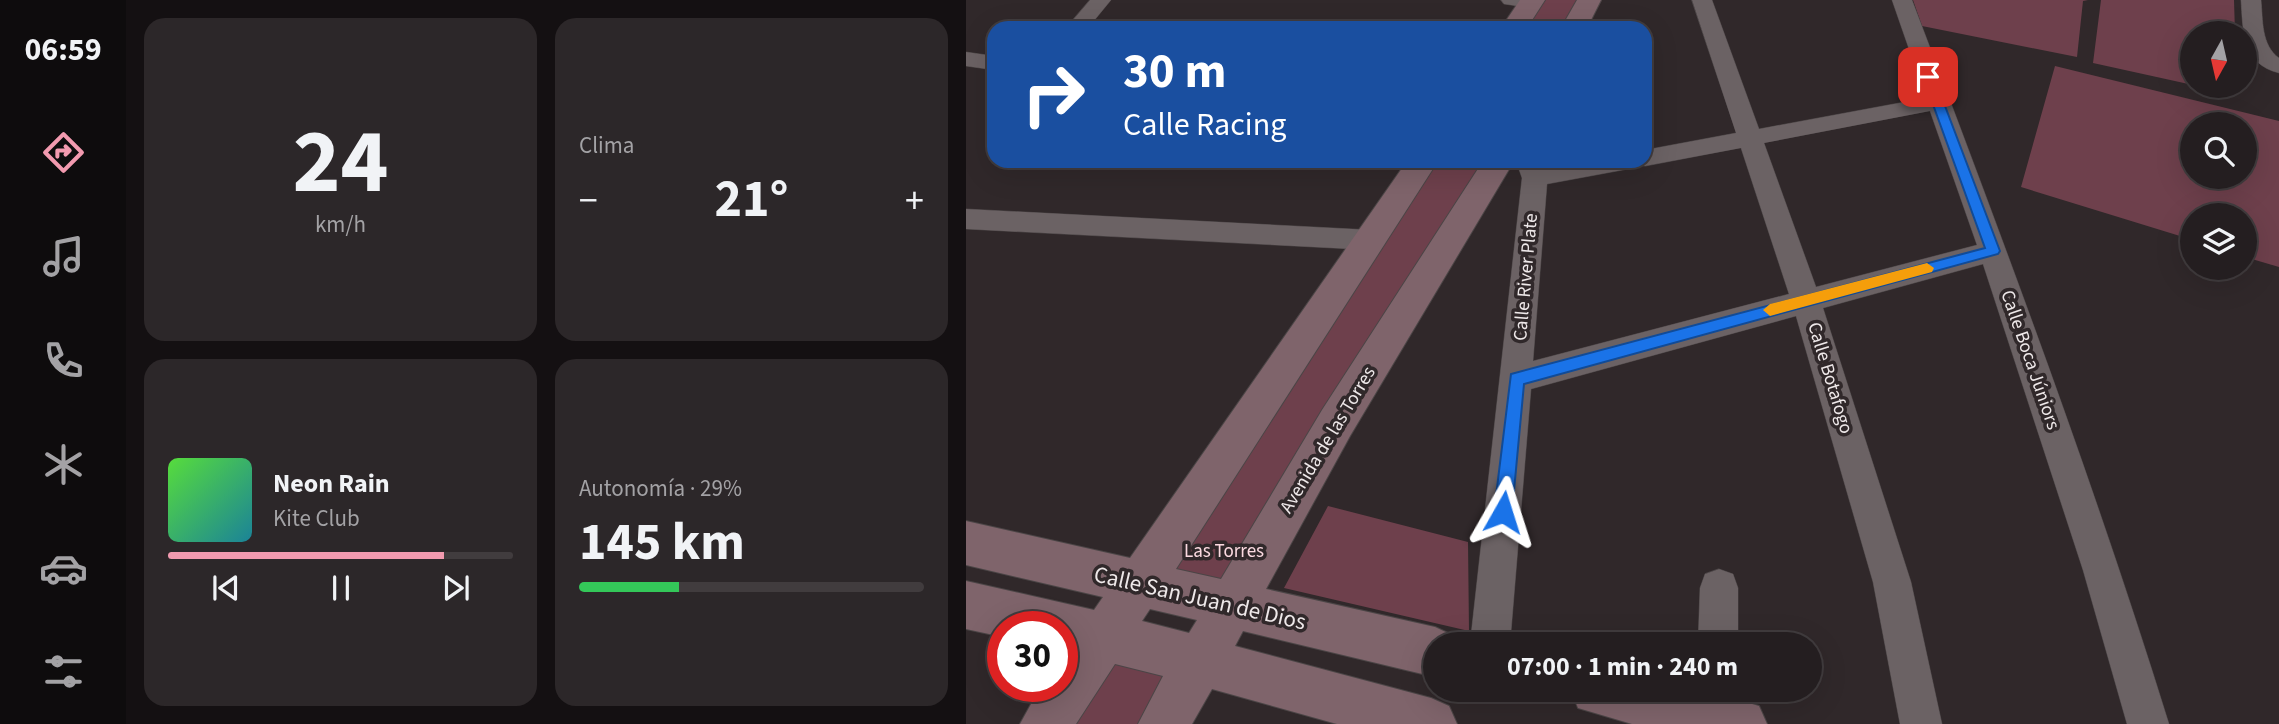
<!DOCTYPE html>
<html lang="es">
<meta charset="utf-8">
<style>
body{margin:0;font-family:"Source Sans 3",sans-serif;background:#2c2729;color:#f1f3f6;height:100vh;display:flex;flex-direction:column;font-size:26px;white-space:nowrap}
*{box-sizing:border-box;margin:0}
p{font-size:23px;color:#a3a2a5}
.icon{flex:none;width:38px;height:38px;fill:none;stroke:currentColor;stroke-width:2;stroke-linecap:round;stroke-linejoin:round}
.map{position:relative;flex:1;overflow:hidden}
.drawer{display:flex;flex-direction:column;gap:18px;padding:18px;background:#141012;width:840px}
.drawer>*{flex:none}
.top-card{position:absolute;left:21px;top:21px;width:665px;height:147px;border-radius:21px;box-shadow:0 7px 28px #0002,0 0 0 2px #413c3e;background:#1a4fa0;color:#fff;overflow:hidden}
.needle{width:46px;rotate:188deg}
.tools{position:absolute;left:1214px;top:21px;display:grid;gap:14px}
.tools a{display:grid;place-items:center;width:77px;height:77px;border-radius:50%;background:#241e20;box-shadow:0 7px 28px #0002,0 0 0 2px #413c3e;font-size:35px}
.speed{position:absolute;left:21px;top:611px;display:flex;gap:14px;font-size:35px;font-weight:700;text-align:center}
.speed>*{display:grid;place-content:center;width:91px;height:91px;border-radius:50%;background:#241e20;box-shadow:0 7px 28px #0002,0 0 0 2px #413c3e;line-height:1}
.speed .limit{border:10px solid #d22;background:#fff;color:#111}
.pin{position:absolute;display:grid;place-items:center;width:60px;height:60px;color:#fff;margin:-30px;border-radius:14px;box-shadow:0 4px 10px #0006}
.me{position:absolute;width:77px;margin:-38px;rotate:6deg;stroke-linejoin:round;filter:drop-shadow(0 0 5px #0008)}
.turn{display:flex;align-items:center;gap:24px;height:147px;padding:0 21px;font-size:32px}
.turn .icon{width:91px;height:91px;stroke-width:2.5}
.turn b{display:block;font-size:49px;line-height:60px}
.big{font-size:52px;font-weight:700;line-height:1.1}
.drawer .tile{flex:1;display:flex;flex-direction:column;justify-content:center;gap:10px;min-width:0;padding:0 24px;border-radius:21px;background:#2c2729}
.drawer .dial{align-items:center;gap:0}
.dial b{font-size:91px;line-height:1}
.song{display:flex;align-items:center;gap:21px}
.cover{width:84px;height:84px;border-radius:10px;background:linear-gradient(135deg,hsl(110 70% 55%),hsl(190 70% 35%))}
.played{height:7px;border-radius:4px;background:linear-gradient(90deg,#f29aaf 80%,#413c3e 80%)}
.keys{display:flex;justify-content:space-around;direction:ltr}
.heat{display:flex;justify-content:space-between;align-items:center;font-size:38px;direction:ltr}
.charge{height:10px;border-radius:5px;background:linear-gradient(90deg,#34c759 29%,#413c3e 0)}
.drawer .tiles{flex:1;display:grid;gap:18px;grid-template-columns:repeat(2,1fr)}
.trip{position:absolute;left:457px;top:632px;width:399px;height:70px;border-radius:35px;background:#241e20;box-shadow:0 7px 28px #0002,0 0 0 2px #413c3e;font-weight:700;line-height:70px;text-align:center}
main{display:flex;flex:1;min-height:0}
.dock{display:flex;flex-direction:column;width:126px;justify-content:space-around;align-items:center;background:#0e0c0d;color:#a3a2a5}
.dock .icon{width:49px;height:49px}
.dock .active{color:#f29aaf}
.dock b{font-size:32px;color:#f1f3f6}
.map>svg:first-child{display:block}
.green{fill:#6e404c;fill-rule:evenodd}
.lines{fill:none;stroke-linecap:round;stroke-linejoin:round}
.street-casing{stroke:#4b4546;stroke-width:1}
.secondary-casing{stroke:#4b4546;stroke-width:2}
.street{fill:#6b6264;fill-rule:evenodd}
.secondary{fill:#7f646b;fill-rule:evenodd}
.route{fill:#1a73e8;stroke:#114b97;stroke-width:2}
.slow{fill:#f59e0b}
.labels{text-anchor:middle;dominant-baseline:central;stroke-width:7;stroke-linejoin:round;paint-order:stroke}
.street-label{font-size:19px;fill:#eee8e9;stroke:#30282a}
.park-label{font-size:19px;fill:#fbd9e0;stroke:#30282a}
.near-street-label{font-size:23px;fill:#eee8e9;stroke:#30282a}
</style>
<main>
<nav class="dock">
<b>06:59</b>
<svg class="icon active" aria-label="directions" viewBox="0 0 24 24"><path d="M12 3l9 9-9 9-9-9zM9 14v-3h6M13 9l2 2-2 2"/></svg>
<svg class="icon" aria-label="music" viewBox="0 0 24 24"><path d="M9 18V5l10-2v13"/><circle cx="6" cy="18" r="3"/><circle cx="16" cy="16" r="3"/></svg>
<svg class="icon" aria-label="phone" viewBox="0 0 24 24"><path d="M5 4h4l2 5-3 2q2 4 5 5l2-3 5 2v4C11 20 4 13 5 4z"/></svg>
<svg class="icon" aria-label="climate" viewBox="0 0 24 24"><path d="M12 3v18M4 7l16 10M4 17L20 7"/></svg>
<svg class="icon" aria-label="car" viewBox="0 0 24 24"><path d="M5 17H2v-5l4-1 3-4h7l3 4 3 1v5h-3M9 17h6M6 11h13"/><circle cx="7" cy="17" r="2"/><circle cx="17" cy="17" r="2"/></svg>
<svg class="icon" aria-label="filters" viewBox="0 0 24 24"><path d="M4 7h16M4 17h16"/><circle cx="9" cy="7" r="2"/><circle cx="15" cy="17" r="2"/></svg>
</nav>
<section class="drawer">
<div class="tiles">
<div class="tile dial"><b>24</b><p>km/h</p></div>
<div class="tile"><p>Clima</p>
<div class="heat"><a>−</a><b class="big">21°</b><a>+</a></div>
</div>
<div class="tile">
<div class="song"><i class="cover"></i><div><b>Neon Rain</b><p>Kite Club</p></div></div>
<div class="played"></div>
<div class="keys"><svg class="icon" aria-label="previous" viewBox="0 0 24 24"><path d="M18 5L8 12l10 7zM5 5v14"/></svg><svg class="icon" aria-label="pause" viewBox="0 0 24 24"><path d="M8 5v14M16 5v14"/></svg><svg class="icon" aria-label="next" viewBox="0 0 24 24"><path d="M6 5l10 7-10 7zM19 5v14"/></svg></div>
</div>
<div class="tile"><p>Autonomía · 29%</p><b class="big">145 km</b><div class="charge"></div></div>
</div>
</section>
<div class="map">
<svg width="1313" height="724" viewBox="0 0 1313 724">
<rect width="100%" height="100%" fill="#30282a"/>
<path class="green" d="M554,0H636L621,28H535Z
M947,0H1122L1117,1L1111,57L956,26Z
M1135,0H1268L1269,33H1227V85L1127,63Z
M1089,66L1313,121V267L1279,257V215H1227V240L1055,187ZM1227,124H1279V177H1227Z
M470,161H530L278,602L186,578Z
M362,506L502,542L503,631L318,588Z
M139,645L226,668L192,724H86Z"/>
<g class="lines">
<defs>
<path id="street" d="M124,0H145L122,28H100Z
M535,0H575L576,2L566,8L538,4Z
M726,0H746L793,129L960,98L926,0H946C1037,240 1127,479 1203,724H1161L1117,570L1017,264L857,308L945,582L976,724H934L907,582L830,316L565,389L544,644H504L556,178L550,161H576L578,168L615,161H679V150L770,133ZM964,111L1011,245L850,287L798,143ZM775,148L823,294L567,361L581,184L662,169L672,165L679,166Z
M1275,0H1295C1297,20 1295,45 1313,58V73C1276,64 1277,31 1275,0Z
M0,52L28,56V70L0,66Z
M0,209L406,230L416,233L420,240L416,247L406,250L0,229Z
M753,569L767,574L772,588V644H732L734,588L739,574Z
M730,690H772L770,724H732Z"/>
<path id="secondary" d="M554,0H579L561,28H535Z
M611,0H635L621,28H595Z
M441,161H472L210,569L255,579L356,410L517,161H548L384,436L300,589L469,627L486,635L490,644H469V677L277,631L269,646L465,698L483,706L491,724H371L246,689L226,724H172L197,676L149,664L110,724H54L75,686H96L99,652L96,651V626H37V637L0,629V581L128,610L137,597L0,565V521L164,558ZM184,609L231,620L223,633L176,621Z
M605,690H738L793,706L801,724H666L612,708Z"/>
</defs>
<use href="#street" class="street-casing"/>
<use href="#secondary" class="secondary-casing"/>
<use href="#street" class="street"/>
<use href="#secondary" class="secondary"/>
</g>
<path class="route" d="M962,74L968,77L1034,251L1032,254L558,384L546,512L544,518L537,520L531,518L528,512L545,374L1019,248L957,77Z"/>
<path class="slow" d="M961,263L968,268L966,272L804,316L797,310L804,304Z"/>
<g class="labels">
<g class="street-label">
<text transform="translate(560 277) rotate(-85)">Calle River Plate</text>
<text transform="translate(1064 360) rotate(71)">Calle Boca Júniors</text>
<text transform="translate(864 378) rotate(73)">Calle Botafogo</text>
<text transform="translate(362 440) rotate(-59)">Avenida de las Torres</text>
</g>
<g class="park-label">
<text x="258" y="551">Las Torres</text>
</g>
<g class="near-street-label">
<text transform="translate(234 598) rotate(13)">Calle San Juan de Dios</text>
</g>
</g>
</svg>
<div class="tools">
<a><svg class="needle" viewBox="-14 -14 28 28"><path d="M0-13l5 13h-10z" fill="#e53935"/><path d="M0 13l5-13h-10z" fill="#a3a2a5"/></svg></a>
<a><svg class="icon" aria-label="search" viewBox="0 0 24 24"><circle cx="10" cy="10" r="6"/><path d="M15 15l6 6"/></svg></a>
<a><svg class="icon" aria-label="layers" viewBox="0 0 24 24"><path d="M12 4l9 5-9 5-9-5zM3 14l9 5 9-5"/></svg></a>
</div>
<div class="speed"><div class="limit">30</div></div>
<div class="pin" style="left:962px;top:77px;background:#d93025"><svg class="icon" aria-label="arrive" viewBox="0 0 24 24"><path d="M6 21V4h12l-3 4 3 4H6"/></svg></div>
<svg class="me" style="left:537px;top:512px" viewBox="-20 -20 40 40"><path d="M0-17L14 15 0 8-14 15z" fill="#1a73e8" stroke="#fff" stroke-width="4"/></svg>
<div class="trip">07:00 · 1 min · 240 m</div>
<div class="top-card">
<div class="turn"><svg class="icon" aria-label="right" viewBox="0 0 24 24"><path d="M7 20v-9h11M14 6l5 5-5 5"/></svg><div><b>30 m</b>Calle Racing</div></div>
</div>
</div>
</main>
